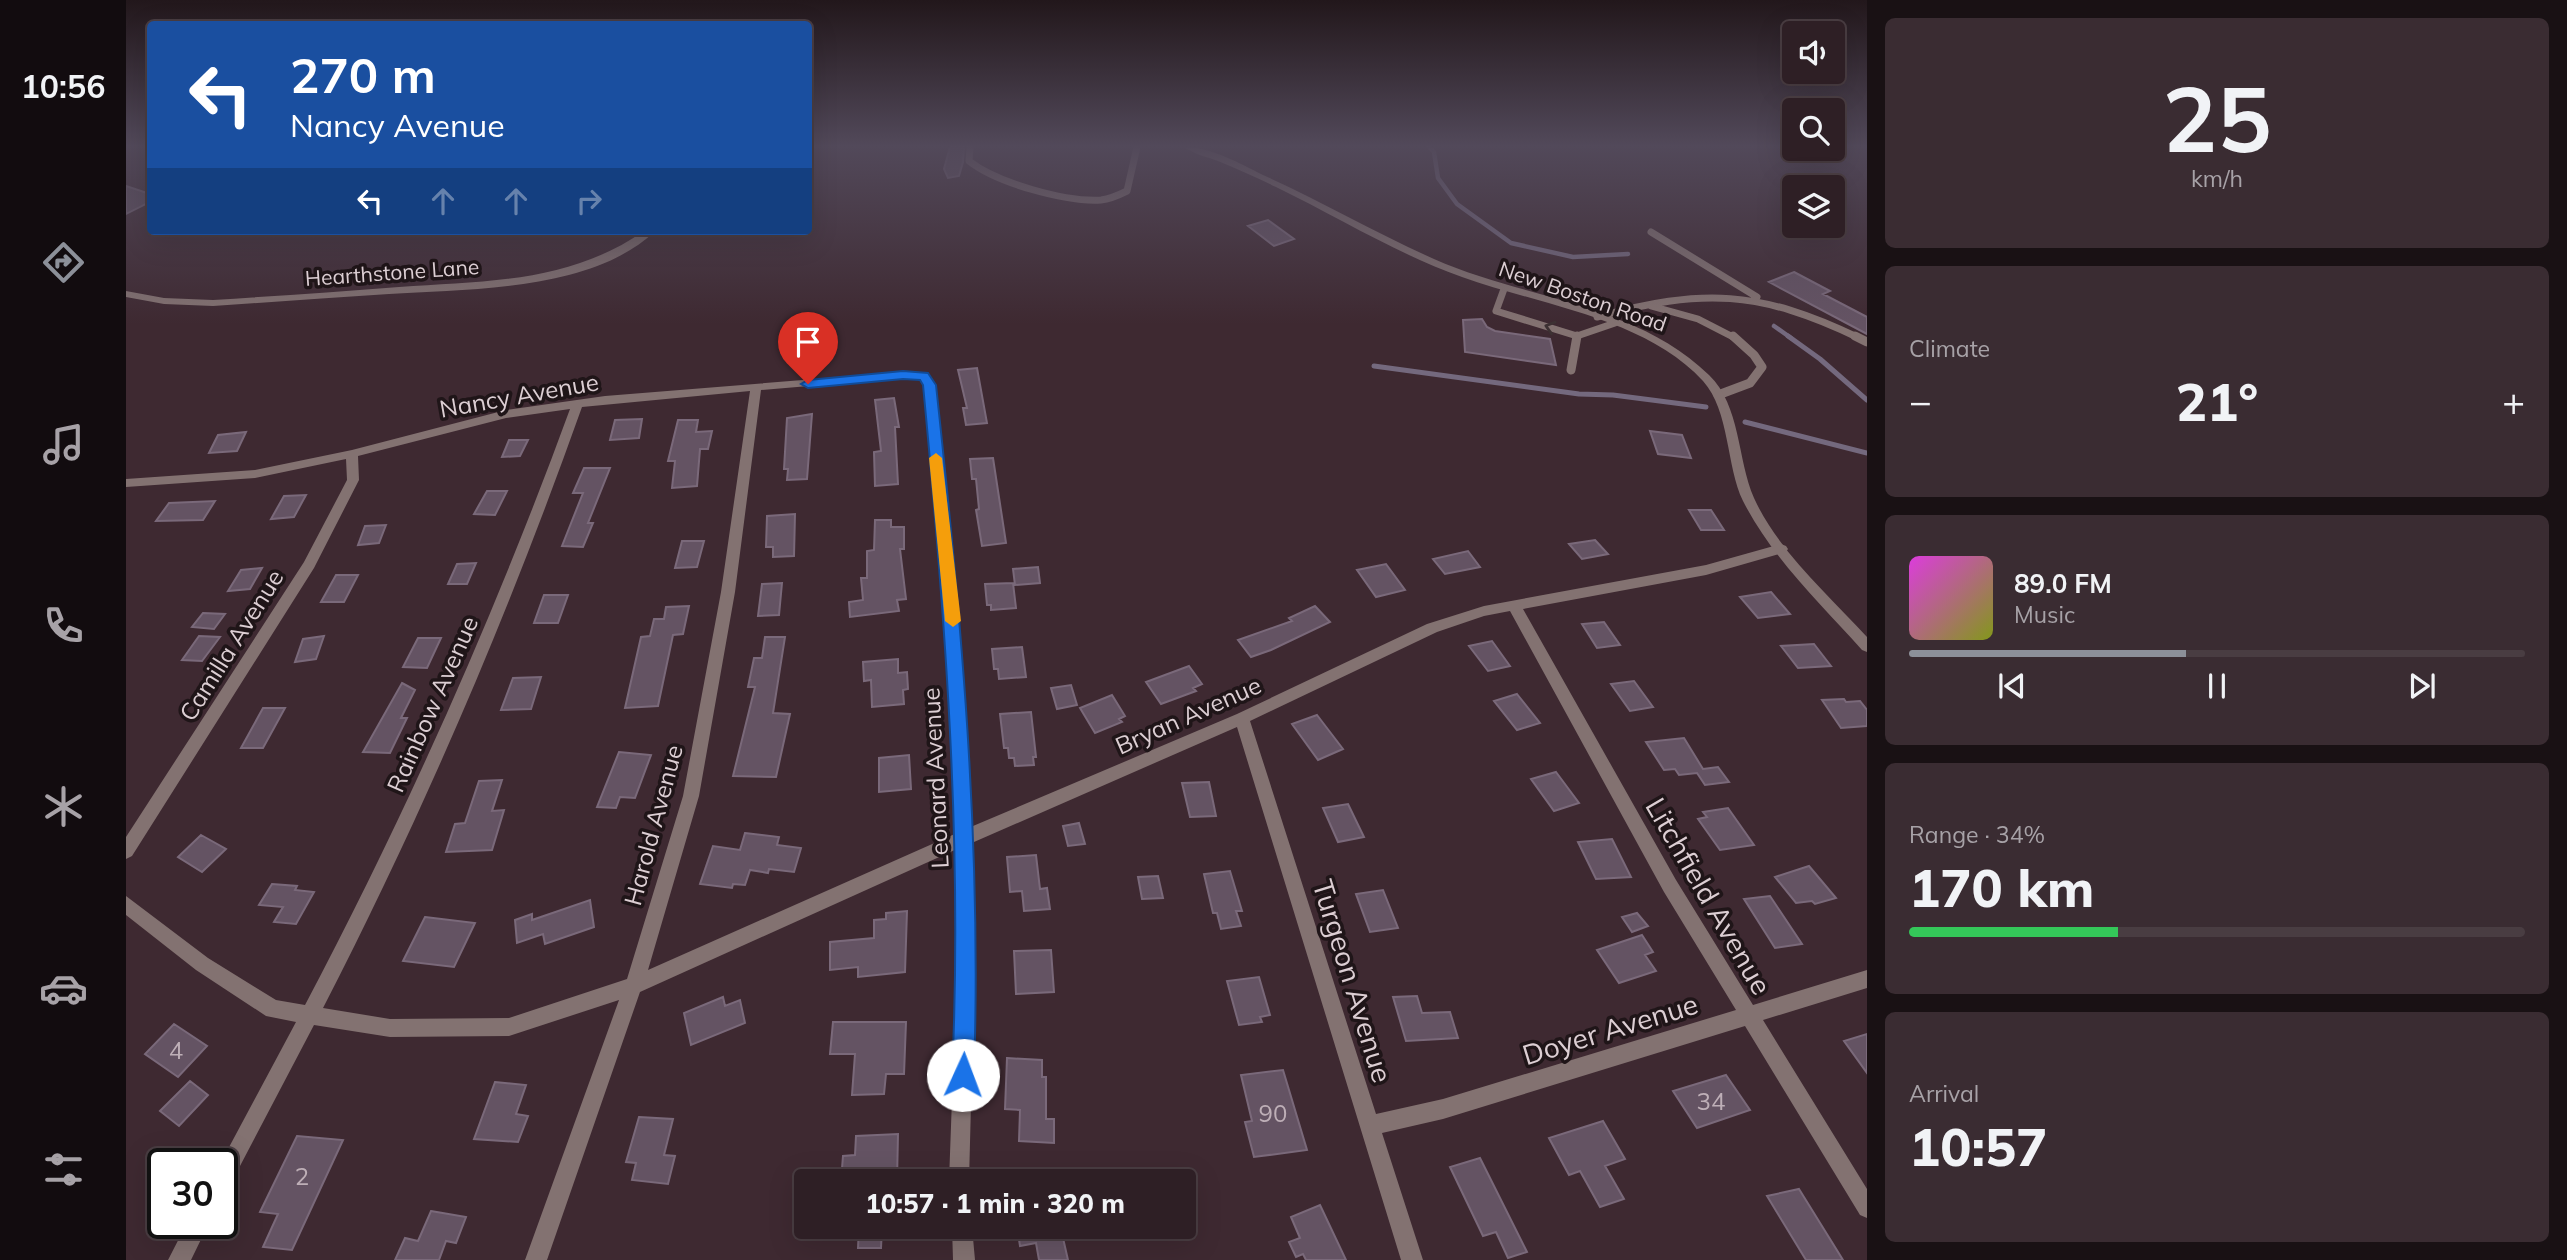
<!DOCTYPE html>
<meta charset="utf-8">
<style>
body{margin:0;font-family:Mulish,sans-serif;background:#3a2c32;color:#f1f3f6;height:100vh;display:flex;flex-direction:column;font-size:26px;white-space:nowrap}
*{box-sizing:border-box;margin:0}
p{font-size:23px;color:#a7a2a7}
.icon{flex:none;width:38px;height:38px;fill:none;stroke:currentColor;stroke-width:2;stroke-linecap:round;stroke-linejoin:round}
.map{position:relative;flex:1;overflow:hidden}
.details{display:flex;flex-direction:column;gap:18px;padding:18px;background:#191114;width:700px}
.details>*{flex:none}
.hud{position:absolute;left:21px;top:21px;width:665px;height:214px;border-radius:7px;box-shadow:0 7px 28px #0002,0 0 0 2px #493d42;background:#1a4fa0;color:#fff;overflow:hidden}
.controls{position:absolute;left:1656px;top:21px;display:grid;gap:14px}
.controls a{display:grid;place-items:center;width:63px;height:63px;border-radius:7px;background:#2e1f25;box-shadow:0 7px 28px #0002,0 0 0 2px #493d42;font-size:35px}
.speed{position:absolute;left:21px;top:1148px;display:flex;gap:14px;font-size:35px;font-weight:700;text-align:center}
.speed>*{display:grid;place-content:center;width:91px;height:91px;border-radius:50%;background:#2e1f25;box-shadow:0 7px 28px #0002,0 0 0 2px #493d42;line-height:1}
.speed .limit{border:4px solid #111;border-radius:10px;background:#fff;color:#111}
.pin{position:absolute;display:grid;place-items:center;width:60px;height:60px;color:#fff;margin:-72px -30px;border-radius:50% 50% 50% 0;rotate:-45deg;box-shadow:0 0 7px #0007}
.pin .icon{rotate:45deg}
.me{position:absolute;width:77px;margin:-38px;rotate:2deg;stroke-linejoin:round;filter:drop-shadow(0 0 5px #0008)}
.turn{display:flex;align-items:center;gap:24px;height:147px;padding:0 28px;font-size:32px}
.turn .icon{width:91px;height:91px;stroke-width:2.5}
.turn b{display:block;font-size:49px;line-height:60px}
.lanes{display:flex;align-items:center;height:66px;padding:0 28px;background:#0003;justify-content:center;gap:35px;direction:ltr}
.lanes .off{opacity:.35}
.big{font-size:52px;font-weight:800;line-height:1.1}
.details .card{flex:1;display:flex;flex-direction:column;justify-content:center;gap:10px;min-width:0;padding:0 24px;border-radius:10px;background:#3a2c32}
.details .dial{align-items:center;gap:0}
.dial b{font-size:91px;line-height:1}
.song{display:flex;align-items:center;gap:21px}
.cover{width:84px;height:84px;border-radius:10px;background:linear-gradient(135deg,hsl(300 70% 55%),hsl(70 70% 35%))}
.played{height:7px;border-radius:4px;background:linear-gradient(90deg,#8c9099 45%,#493d42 45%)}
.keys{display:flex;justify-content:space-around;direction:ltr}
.heat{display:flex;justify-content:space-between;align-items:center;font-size:38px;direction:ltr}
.charge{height:10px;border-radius:5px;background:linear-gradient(90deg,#34c759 34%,#493d42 0)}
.trip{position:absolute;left:668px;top:1169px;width:402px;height:70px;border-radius:7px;background:#2e1f25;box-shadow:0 7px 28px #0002,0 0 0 2px #493d42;font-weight:800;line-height:70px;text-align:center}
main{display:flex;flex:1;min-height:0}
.tab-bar{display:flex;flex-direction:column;width:126px;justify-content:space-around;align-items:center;background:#120c0f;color:#a7a2a7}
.tab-bar .icon{width:49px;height:49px}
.tab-bar .selected{color:#8c9099}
.tab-bar b{font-size:32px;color:#f1f3f6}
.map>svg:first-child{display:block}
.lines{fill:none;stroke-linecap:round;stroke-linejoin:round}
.stream-far1{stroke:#74697e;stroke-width:4.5}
.stream{stroke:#74697e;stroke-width:5}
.building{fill:#645363;stroke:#7a697a;stroke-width:2}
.service-far1{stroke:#837271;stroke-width:7}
.service{stroke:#837271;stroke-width:9}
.minor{fill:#837271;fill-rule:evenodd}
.tertiary{fill:#837271;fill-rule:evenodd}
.oneway{stroke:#3d3133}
.route{fill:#1a73e8;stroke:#114b97;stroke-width:2}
.slow{fill:#f59e0b}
.labels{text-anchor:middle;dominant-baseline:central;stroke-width:7;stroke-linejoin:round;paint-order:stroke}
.far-street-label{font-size:21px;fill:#dcced3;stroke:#1f1518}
.street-label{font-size:24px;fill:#dcced3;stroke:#1f1518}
.near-number-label{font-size:24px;fill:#beafb7}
.near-street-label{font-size:28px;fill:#dcced3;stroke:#1f1518}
</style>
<main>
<nav class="tab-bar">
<b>10:56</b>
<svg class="icon selected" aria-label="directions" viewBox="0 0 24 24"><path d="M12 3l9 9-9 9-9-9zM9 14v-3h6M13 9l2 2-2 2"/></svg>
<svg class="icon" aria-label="music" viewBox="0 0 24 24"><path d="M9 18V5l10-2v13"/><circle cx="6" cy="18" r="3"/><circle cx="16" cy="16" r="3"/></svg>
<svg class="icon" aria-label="phone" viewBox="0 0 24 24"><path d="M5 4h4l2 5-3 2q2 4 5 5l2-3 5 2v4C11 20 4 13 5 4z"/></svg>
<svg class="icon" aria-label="climate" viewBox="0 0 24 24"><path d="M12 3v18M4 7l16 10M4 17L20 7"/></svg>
<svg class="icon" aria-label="car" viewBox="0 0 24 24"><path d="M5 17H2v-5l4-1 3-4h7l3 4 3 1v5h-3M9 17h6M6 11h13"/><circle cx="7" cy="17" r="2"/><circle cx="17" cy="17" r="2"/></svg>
<svg class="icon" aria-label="filters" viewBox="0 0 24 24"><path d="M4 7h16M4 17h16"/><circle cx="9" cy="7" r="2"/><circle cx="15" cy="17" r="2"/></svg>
</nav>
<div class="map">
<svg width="1741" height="1260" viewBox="0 0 1741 1260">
<rect width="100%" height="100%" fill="#3e2931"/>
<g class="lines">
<path class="stream-far1" d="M1303,147L1308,152L1312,178L1331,204L1385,243L1447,257L1502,254
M1648,326L1665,338"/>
<path class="stream" d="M1662,336L1694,359L1741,400
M1248,366L1453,394L1487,395L1580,407
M1619,422L1741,453"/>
</g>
<path class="building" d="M824,147H838L837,162L833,176L822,178L818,169Z
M0,186L24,194V202L0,214Z
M1142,220L1168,239L1148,246L1122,226Z
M1668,272L1704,291L1697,294L1741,317V334L1643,282Z
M1356,319L1361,327L1369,331L1424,339L1430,365L1339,352L1337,320Z
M851,368L861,423L840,425L837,408H841L832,370Z
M768,398L773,427H769L772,484L749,486L748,452L755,451L749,400Z
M686,414L681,479L661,480L662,469H658L661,418Z
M516,419L513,438L484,440L489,420Z
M552,420H572L570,432L586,431L582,449H574L571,486L546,488L549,461H542Z
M1524,431L1556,435L1565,458L1532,454Z
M120,432L111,451L83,453L92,435Z
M383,440H402L394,456L376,457Z
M867,458L880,543L856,546L850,510L853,509L850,479H846L844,459Z
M458,468H484L462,523H467L457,547L436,546L457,493H447Z
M361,491H381L369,515L348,514Z
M180,495L168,517L145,519L158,496Z
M89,501L77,520L30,521L43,503Z
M1563,510H1585L1598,530H1575Z
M669,514L668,556L647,557V547H640L641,516Z
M749,520H765V527H778V549H774L780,599L771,600L773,611L724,617L723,602L737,600L735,578H741V551L748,550Z
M260,525L253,543L232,545L239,526Z
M1469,540L1482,554L1456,559L1443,544Z
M556,541H578L571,567L549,568Z
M1342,551L1354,567L1319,574L1307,559Z
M350,563L341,584H322L331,564Z
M1260,564L1279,590L1250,597L1231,570Z
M912,567L914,583L889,585L887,569Z
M136,568L124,589L102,591L115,570Z
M210,575H232L218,602H195Z
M656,583L653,615L632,616L636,584Z
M887,583L890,608L865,610V605H861L859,584Z
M1645,592L1664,614L1632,618L1614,597Z
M418,595H442L432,623H408Z
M563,606L557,634L547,635L532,706L499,708L515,637L524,636L528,619H538L540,607Z
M1189,606L1204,622L1145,650L1125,657L1112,640L1166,621L1163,618Z
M77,613L99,614L88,629L66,627Z
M1478,622L1494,645L1471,648L1456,624Z
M73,636L94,637L76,661L56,660Z
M198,636L190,659L169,662L177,639Z
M639,637H659L647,713L664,714L650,777L607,776L629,687H622L628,658H636Z
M292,638H315L301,668L277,667Z
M1366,641L1384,666L1362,671L1343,646Z
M1688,644L1705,666L1672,668L1655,646Z
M896,647L900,677L873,679L872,669H868L866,649Z
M772,659V673L781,672L782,689L777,690L778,704L746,707L745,680L738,681L737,662Z
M1063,666L1076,684L1067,688L1070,691L1035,704L1020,682Z
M415,677L405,709L375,710L387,678Z
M1508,681L1527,707L1504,711L1485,684Z
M276,683L289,690L275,718H281L264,753L237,752Z
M945,685L951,705L931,709L925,688Z
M1391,694L1414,723L1391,730L1368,701Z
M986,695L999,716L993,719L996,722L969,733L954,708Z
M1718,699L1720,702L1734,701L1741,710V726L1715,728L1696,700Z
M137,708H159L137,748H115Z
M905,712L910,757H907L908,765L889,766L888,758H883L882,748H878L874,714Z
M1191,715L1217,749L1192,760L1166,724Z
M1558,738L1577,769L1592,767L1603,782L1579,785L1571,773L1553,775L1549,769L1538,770L1520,742Z
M493,752L525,755L509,798L494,797L490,808L471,807Z
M783,755L785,789L753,792V758Z
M1430,772L1453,803L1428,811L1405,779Z
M376,780L366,811L378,810L366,850L320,852L329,824L339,823L353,781Z
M1083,782L1090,816L1064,817L1056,783Z
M1222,804L1238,837L1212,842L1197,808Z
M1602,808L1628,845L1594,850L1572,819L1581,817L1577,812Z
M953,823L959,844L942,846L937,826Z
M619,833L653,837L651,845L675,848L668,872L643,869L642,873L624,870L619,885L607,884L606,888L574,884L587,846L614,850Z
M75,835L100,849L76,872L52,857Z
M1486,839L1505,877L1470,879L1452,842Z
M910,855L914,889L921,888L924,909L898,911L896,891L884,892L881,857Z
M1683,866L1710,898L1689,904L1686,901L1670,903L1649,877Z
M1104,871L1116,911H1110L1115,926L1095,929L1091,913H1087L1078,874Z
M1032,876L1037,898L1016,899L1012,877Z
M146,884L171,886L169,890L188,892L170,924L148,922L157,907L133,905Z
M1257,890L1272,928L1244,932L1230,894Z
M1644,896L1676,944L1649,948L1618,899Z
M464,900L468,927L419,944L417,934L391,943L389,920L406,914V920Z
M781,911L779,972L732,977V967L704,970V942L748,938V920L760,919V913Z
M1511,913L1522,926L1506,932L1496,917Z
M299,917L349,923L328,967L277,961Z
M1516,935L1527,952L1519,955L1530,971L1493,983L1471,950Z
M925,950L928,992L890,994L888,951Z
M1133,977L1144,1015L1134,1017L1136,1022L1113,1025L1101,981Z
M1291,996L1296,1013L1324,1012L1332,1038L1280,1041L1267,997Z
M597,997L599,1006L614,1000L619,1023L565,1045L558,1013Z
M707,1022H780L778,1074H760L758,1094L726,1095L729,1054H704Z
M48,1024L81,1046L52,1077L19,1054Z
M1741,1034V1073L1718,1041Z
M881,1058L916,1060V1077H920V1119H928V1143L893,1141L894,1110L879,1109Z
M1157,1070L1181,1150L1128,1157L1119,1122L1126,1121L1115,1075Z
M1600,1075L1624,1110L1571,1128L1547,1091Z
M64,1081L82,1095L53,1126L34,1111Z
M369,1082L400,1085L390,1114L402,1116L392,1142L348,1139Z
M513,1117L547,1119L538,1155L549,1156L542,1184L506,1180L510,1163L500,1162Z
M1477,1121L1499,1159L1479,1166L1498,1199L1474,1207L1454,1171L1443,1175L1423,1138Z
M772,1134L771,1181H715L717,1156L729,1155L730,1136Z
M171,1136L217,1140L166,1250L137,1247L152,1214L134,1212Z
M1354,1158L1401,1252L1382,1258L1370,1232L1357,1236L1324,1167Z
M1673,1189L1717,1260H1680L1641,1196Z
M1194,1205L1220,1260H1180L1177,1254L1170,1257L1163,1242L1174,1238L1165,1217Z
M305,1211L340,1217L330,1243L320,1241L313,1260H269L279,1238L292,1241Z
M733,1227H756L755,1248H732Z
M891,1227H950L951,1234L930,1238H937L942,1260H913L910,1243L894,1246Z"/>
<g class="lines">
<path class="service-far1" d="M844,147L843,161C871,183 939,202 975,200C984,199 993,195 1001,191L1011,147
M1525,232L1631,297
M1378,289L1370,311L1451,336L1489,323
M1525,306L1572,319L1609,338
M1471,317C1577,288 1633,290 1733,338"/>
<path class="service" d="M1729,336L1741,342
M1445,370L1451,336
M1592,395L1624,383L1636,367L1628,355L1607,336"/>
<path class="minor" d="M518,231H529C467,291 344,289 263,294C204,298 146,302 87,306L38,304L0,297V291L38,298L87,300C149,296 211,292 273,287C360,281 443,283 518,231Z
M777,372L802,374L810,385L839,693L847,826L1111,714L1301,624L1358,606L1580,565L1655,544L1660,546L1662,549L1660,552L1580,575L1397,609L1550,880L1627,1005L1741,970V988L1637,1020L1741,1189V1218L1734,1215L1619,1026L1317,1119L1256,1133L1297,1260H1275L1111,727L848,842V989L843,1181H823L830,989L831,849L514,992L421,1260H399L493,1000L383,1036L264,1037L188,1025L103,1187L96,1190V1164H94L170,1022L140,1016L70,970L0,915V896L82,958L150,1000L179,1005C281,812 369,614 444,409L380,418L232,456L233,480L188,568L6,856L0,859V837L178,562L221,480L220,459L129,478L0,487V479L129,470L226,450L380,410L479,396ZM777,378L795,379L798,385L824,693L831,833L522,970L573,796L609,592L635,390ZM624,391L595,592L557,796L501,979L383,1018L264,1019L197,1008C297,814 383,613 456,407ZM1384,611L1538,892L1610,1010L1317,1099L1250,1114L1124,721L1311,632L1358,616Z
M61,1223H83L65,1260H42Z
M826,1227H846L849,1260H827Z"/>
<path class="tertiary" d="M1058,147C1085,147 1113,163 1137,175C1195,201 1250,233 1308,259C1398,299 1509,303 1583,375C1615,406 1611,459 1628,498C1652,551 1702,594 1741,637V652L1736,650C1694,603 1646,558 1617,501C1600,466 1604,411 1577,381C1519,318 1414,305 1336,277C1271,254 1212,217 1150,187C1131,178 1112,169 1092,161C1081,157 1068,154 1058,147Z"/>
</g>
<defs><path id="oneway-chevron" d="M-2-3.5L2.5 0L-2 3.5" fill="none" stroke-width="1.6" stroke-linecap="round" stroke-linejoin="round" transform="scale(1.75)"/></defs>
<use class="oneway" href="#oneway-chevron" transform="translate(1424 327) rotate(-163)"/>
<linearGradient id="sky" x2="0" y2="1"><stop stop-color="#22171b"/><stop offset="0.45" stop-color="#52495a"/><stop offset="1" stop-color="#52495a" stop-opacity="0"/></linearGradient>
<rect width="1741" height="324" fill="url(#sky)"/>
<path class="route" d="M777,371L802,373L810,385C835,615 856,843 848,1075L845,1083L837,1086L830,1083L826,1075C837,844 819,615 797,385L794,380L777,379L682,388L675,384L682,380Z"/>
<path class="slow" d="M810,453L816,458L835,621L827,627L819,621L803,458Z"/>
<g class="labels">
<g class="far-street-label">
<text transform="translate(266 272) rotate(-4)">Hearthstone Lane</text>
<text transform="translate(1457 296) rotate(19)">New Boston Road</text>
</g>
<g class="street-label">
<text transform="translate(393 395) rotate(-10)">Nancy Avenue</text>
<text transform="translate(105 645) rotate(-58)">Camilla Avenue</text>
<text transform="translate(306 704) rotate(-66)">Rainbow Avenue</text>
<text transform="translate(1062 715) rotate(-24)">Bryan Avenue</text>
<text transform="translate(809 778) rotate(-93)">Leonard Avenue</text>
<text transform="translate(527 825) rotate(-75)">Harold Avenue</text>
</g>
<g class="near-number-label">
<text x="50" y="1050">4</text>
<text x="1585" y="1101">34</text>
<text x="1147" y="1113">90</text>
<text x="176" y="1176">2</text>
</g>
<g class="near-street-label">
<text transform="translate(1583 896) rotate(60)">Litchfield Avenue</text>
<text transform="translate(1227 981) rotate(73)">Turgeon Avenue</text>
<text transform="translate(1484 1029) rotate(-17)">Doyer Avenue</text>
</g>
</g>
</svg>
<div class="controls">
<a><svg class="icon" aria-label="sound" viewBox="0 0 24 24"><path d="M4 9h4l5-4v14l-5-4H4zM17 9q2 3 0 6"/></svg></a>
<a><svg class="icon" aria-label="search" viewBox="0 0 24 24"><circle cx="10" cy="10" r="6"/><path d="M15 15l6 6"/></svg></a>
<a><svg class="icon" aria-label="layers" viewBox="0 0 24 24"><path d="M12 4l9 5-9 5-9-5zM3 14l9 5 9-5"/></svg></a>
</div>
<div class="speed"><div class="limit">30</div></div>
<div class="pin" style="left:682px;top:384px;background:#d93025"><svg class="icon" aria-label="arrive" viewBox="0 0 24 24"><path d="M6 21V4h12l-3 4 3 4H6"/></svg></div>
<svg class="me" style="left:837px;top:1075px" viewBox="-20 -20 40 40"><circle r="19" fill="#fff"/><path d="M0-13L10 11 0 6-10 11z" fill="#1a73e8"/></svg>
<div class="trip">10:57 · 1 min · 320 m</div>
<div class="hud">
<div class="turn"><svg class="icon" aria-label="left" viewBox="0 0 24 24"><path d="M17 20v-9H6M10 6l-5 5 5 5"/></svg><div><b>270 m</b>Nancy Avenue</div></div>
<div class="lanes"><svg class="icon" aria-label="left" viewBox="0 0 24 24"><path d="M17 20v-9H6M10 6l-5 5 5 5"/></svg><svg class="icon off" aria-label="ahead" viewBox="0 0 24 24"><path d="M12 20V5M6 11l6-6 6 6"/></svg><svg class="icon off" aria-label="ahead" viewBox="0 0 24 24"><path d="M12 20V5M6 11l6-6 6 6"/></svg><svg class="icon off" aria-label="right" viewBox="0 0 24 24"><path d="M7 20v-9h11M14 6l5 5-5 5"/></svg></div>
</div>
</div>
<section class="details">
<div class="card dial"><b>25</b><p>km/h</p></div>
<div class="card"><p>Climate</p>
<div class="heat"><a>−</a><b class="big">21°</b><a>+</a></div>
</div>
<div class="card">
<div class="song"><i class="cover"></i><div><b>89.0 FM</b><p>Music</p></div></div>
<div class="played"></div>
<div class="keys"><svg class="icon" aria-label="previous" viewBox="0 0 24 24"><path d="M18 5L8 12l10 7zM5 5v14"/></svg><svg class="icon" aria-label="pause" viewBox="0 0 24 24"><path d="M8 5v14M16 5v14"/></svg><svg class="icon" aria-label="next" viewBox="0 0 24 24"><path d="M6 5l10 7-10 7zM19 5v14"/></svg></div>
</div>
<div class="card"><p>Range · 34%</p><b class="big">170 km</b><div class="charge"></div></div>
<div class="card"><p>Arrival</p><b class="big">10:57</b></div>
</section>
</main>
